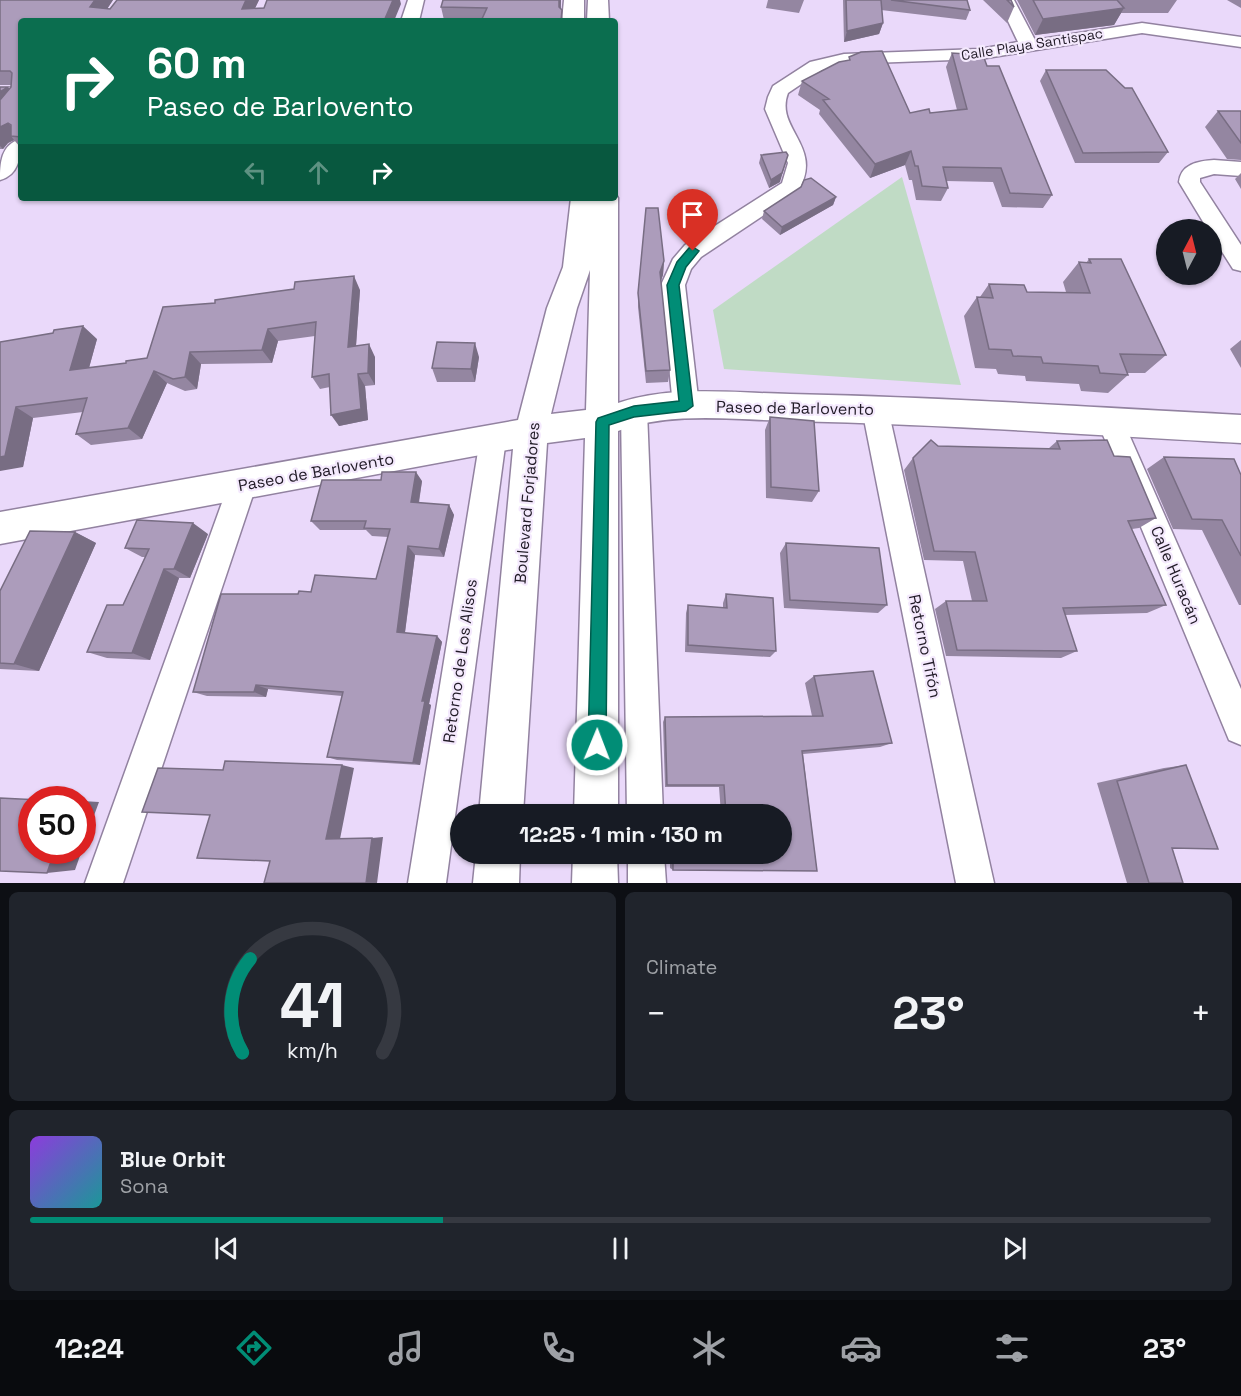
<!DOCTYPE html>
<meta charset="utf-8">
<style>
body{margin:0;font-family:"Space Grotesk",sans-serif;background:#20242c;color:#f1f3f6;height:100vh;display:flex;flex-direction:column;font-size:22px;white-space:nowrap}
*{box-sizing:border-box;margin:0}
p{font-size:20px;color:#9ea1a6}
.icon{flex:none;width:33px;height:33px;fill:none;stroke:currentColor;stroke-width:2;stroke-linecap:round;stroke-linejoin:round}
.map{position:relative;height:883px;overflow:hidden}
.sheet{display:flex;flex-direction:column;gap:9px;padding:9px;background:#0d0f14;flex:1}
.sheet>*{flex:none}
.banner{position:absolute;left:18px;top:18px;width:600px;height:183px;border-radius:6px;box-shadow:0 2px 4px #0004;background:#0b6e4f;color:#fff;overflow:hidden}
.needle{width:39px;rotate:7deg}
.controls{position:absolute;left:1156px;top:219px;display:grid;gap:12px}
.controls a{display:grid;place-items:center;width:66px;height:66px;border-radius:50%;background:#171b24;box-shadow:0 2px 4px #0004;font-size:30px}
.speed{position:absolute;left:18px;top:786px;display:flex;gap:12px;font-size:30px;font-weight:700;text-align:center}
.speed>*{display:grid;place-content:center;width:78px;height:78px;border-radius:50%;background:#171b24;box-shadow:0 2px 4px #0004;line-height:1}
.speed .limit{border:9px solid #d22;background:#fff;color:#111}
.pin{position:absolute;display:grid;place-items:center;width:51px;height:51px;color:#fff;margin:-62px -26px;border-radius:50% 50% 50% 0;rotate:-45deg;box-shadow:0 0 6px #0007}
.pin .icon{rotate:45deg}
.me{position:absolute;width:66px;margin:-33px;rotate:1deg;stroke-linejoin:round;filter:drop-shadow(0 0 4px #0008)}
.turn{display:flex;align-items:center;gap:21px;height:126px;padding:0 30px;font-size:27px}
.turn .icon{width:78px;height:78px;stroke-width:2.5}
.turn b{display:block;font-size:42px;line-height:51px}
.lanes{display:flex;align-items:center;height:57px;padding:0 30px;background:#0003;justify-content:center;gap:30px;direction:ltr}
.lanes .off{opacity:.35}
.big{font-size:45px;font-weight:700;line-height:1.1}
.sheet .widget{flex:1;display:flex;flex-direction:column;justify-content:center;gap:9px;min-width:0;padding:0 21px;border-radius:9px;background:#20242c}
.sheet .dial{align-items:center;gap:0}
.dial svg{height:156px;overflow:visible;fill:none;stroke:#363941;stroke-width:7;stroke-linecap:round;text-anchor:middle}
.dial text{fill:#f1f3f6;stroke:none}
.song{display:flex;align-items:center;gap:18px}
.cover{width:72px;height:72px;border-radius:9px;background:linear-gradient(135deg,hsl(270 70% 55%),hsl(180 70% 35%))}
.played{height:6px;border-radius:3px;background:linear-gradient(90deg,#018d76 35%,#363941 35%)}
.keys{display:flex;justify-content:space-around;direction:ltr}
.heat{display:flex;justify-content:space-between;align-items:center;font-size:33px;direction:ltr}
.sheet .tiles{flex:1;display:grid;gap:9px;grid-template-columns:1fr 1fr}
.widget:last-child{grid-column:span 2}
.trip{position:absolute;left:450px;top:804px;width:342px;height:60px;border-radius:30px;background:#171b24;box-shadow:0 2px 4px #0004;font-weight:700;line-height:60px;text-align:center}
.dock{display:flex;height:96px;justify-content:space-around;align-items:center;background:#090b0e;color:#9ea1a6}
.dock .icon{width:42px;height:42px}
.dock .selected{color:#018d76}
.dock b{font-size:27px;color:#f1f3f6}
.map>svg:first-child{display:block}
.green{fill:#c0dbc5}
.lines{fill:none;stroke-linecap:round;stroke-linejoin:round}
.street-casing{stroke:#9282a0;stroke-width:3}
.secondary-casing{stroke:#9282a0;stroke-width:3}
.street{fill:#fff;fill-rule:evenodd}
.secondary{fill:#fff;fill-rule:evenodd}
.wall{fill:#9486a1}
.shaded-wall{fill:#786d83}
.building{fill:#ac9cbb;stroke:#786d83;stroke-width:1.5}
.route{fill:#018d76;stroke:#015c4d;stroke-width:1.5}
.labels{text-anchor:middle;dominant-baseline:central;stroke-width:4.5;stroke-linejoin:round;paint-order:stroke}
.far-street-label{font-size:14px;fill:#201a26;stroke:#f4e9fd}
.street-label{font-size:16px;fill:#201a26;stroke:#f4e9fd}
</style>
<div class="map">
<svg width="1241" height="883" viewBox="0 0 1241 883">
<rect width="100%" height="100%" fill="#ead9fa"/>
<path class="green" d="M902,177L961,385L724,369L713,310Z"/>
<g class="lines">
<defs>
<path id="street" d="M408,0H424L419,21H401Z
M998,0H1014L1035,40L1142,23L1241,37V47L1142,33L980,59L844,64L822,70L788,93C774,130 826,146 797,193L701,257L691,269L685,285L699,406L695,414L686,417L677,414L673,406L661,285L673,259L685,245L782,183L788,163L765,109L768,97L773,86L810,62L844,54L980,49L1018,42Z
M21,139C21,156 19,175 0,180C0,163 1,144 21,139Z
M1214,160L1241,162V176L1214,174L1200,178V182L1241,245V271L1233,269L1212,236V230H1208L1179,182C1181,164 1198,161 1214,160Z
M875,398L884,401L888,409L994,883H956L862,409L866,401Z
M634,400L643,403L647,411L663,814H627L621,411L625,403Z
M1111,412L1120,415L1124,423L1241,689V745L1229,740L1098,423L1102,415Z
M493,427L503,431L506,439L446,883H408L480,439L483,431Z
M242,473L252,477L256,486L123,883H85L228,486L232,477Z
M628,854H664L666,883H628Z"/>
<path id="secondary" d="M564,0H584V21H562Z
M588,0H608L609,21H587Z
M615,193L618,198V403C671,385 735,393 790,394C940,397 1091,407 1241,415V443C1091,435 940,424 790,421C735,420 671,411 618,431V814H574L585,438L547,443L523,814H479L513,449L0,544V512L518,420L547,308L563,267L571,198H615ZM590,270L586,410L551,414L577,308Z
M476,854H520L519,883H473Z
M573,854H617L618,883H572Z"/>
</defs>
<use href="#street" class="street-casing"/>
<use href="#secondary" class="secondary-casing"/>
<use href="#street" class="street"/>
<use href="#secondary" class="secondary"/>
</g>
<path class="wall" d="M0,0H113L107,9L259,0L255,8L401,4L21,21V148L14,140L8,143L3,149H0V87L9,89L11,85H0Z
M443,0H561V8L563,21L444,20L441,7Z
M768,0H804L799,13L766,8Z
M843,0H967L970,10L966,20L881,10L883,23L879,34L844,42Z
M983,0H1011L1014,7L1007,23Z
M1017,0H1177L1168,13H1121L1114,25L1035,35Z
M1227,0H1241V8Z
M952,53L987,66L1052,195L1043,208L1002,207L993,182L946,181L948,188L941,201L916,200L912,180H909L905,165L870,178L819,114L820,110L798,95L802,81L849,61V57L910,113H930L957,110L946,67Z
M1046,70L1125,88L1168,152L1159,163H1075L1040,81Z
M1218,111H1241V160L1227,159L1205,127Z
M761,155L780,182L769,188L759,163Z
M1241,173V189L1235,179Z
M836,197L833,205L780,235L762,219L764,211Z
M1089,259L1166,355L1145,373H1127L1128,375L1108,393L1081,391L1079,384L1026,381L1025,376L998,374L996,369L975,368L964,316L977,297H980L989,284L1027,292H1066L1063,282L1079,262L1086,263Z
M664,261L663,275L661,281L670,370L668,382L646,383L638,307V293Z
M360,290L356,346L375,357V385L365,386L368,420L339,426L330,387L320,389L312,377L315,336L278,341L272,363L201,364L197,389L185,391L167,383L142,439L91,445L76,434L83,412L33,418L23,467L0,342L97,339L89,368L126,363L147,358L215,303Z
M1241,340V368L1230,349Z
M479,357L475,382H437L432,368Z
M770,417L819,491L812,502L766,498L765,430Z
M1057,441L1114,456L1156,518L1139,528L1132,529L1166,605L1147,613L1065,615L1077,651L1061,658L946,656L935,609L946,601H972L963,561L924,560L904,470L913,458L938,446L1048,449Z
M1164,457L1241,475V605H1239L1202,530L1173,529L1147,469Z
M422,481L419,503L449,505L454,515L444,557L415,555L405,633L437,636L442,642L429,704L431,705L420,765L337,760L327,757L342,696L268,689L266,697L207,696L193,692L298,594L376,579L388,537L372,536L366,530H320L311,521Z
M75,532L96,543L39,671L0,669V591Z
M208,534L190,578H179L150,660L107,658L87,652L123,605L145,557H142L125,548Z
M786,543L887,605L878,613L784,608L780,553Z
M726,594L776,651L770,657L685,652L686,613L688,605L723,608V603Z
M814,676L892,743L880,747L803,754L817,871L673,870L670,868V854H782V814H721L719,787H665L663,722L665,717L812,716L805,683Z
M1186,765L1172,848L1183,883H1127L1097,783L1164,768Z"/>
<path class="shaded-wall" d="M95,0H113L99,21L90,7Z
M246,0H259L249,21L242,9Z
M393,0H400L401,4L394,21H384Z
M559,0H561L560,21L559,7Z
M1124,8L1114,25L1035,35L1043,19Z
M883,23L879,34L844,42L847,31Z
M8,87L19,101L0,114V92Z
M8,123L20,137L11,136L14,140L8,143L3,149L0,146V127Z
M911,151L905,165L870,178L875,164Z
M788,155L780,182L769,188L771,180Z
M836,197L833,205L780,235L782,227Z
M664,261L663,275L659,285L660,272Z
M354,276L360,290L355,359L348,347Z
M83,326L97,339L85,382L70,370Z
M268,329L278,341L272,363L262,350Z
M475,343L479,357L475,382L471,369Z
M369,344L375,357V385L368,373Z
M190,352L201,364L197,389L185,377Z
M154,371L167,383L142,439L128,428Z
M358,374L365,386L368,420L339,426L331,415Z
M16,407L33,418L23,467L0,471V457Z
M416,472L422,481L417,512L411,502Z
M449,505L454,515L444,557L439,549Z
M193,523L208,534L190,578L174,569Z
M75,532L96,543L39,671L14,664Z
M408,546L415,555L404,639L397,632Z
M164,569L179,578L150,660L132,653Z
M437,636L442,642L429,704L431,705L420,765L413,763L422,701Z
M256,685L268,689L266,697L254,692Z
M342,765L354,768L340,839H326Z
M82,801L99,802L82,848Z
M383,837L377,883H366L372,838Z
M55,850H82L75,870L47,873Z"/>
<path class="building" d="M0,0H95L90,7L110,9L117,0H246L242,9L264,8L267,0H393L384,21H21V137L11,136V125L8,123L0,127V100L11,87L12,73L10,71H0Z
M443,0H559V7L562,10L561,21H481L487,8L441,7Z
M846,0H881L883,23L847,31Z
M891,0H967L970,10Z
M1007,0H1011L1014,7Z
M1033,0H1117L1124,8L1043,19Z
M882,51L910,113L929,109L930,113L967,109L952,53L983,55L987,66H999L1052,195L1010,193L1001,168L943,167L948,188L922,186L918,166H915L911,151L875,164L823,100L829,99L802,81L839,62L850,60L849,57L861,52Z
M1046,70H1106L1125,88H1132L1168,152L1083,153Z
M0,87H8L0,92Z
M1218,111H1241V143Z
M786,152L788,155L782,173L771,180L761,155Z
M811,178L836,197L782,227L764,211L801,187L804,180Z
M646,208H658L664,261L660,272L670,370L646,371L638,293Z
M1089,259H1121L1166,355L1120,354L1128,375L1100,373L1098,366L1043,363L1041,357L1013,356L1011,350L989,349L977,297L993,298L989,284L1024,285L1027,292L1090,293L1079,262L1091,263Z
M354,276L348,347L369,344L368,373L358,374L361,409L331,415L329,374L312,377L316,322L268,329L262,350L190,352L185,377L173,379L154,371L128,428L76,434L87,398L16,407L5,456L0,457V342L53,333L54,330L83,326L70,370L126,363V361L147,358L163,307L215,303V300L294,289L295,282Z
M437,342L475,343L471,369L432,368Z
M770,417L814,421L819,491L771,487Z
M931,440L938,446L1060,449L1057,441L1107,440L1114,456L1130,457L1156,518L1128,521L1166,605L1063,608L1077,651L957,650L946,601H987L975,552L934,551L913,458Z
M1164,457L1234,459L1241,475V556L1222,520L1192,519Z
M382,472H416L411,502L449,505L439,549L408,546L397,632L437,636L422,701H425L413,763L327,757L343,692L256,685L254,692H193L221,594H298L299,591L311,592L315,575L376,579L390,529L364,528L366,521H311L322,480H381Z
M137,520L193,523L174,569H164L132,653L87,652L107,605H123L149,549L125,548Z
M30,531L75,532L14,664L0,663V591Z
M786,543L879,548L887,605L790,600Z
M726,594L773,598L776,651L688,645V605L727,608Z
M873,671L892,743L802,751L817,871L673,870V854H782V814H726L724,785H667L665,717L823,716L814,676Z
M225,761L342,765L326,839L372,838L366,883H264L270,861L197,858L210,815L142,812L158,768L223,770Z
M1186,765L1218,849L1172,848L1183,883H1149L1117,781Z
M0,798L40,800H32V850H55L47,873L0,871Z"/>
<path class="route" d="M693,247L699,251L686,267L679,285L693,406L686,411L634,417L609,425L606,745L603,751L597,754L591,751L588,745L596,422L598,418L634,406L679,401L667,285L677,262L689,248Z"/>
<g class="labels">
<g class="far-street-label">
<text transform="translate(1032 44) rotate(-9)">Calle Playa Santispac</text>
</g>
<g class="street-label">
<text transform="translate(795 408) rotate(1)">Paseo de Barlovento</text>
<text transform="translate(316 472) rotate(-10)">Paseo de Barlovento</text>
<text transform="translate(527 503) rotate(-85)">Boulevard Forjadores</text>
<text transform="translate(1176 575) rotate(67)">Calle Huracán</text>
<text transform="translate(925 646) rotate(78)">Retorno Tifón</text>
<text transform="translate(460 661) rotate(-82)">Retorno de Los Alisos</text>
</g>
</g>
</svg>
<div class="controls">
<a><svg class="needle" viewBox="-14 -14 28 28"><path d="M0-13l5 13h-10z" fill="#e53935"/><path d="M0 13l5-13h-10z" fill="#9ea1a6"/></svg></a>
</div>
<div class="speed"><div class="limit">50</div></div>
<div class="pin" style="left:693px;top:251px;background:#d93025"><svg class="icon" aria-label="arrive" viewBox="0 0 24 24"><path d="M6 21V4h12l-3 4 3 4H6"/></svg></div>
<svg class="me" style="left:597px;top:745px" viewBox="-20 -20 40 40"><circle r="17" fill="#018d76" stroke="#fff" stroke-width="3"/><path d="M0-11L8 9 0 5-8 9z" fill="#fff"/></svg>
<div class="trip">12:25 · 1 min · 130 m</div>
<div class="banner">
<div class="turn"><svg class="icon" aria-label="right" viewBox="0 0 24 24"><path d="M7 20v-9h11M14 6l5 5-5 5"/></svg><div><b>60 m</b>Paseo de Barlovento</div></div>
<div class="lanes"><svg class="icon off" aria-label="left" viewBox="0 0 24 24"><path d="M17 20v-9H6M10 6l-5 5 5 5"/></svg><svg class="icon off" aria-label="ahead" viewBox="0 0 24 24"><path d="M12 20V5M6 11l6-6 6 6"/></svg><svg class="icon" aria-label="right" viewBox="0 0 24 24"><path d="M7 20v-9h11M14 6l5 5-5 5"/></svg></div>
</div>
</div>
<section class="sheet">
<div class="tiles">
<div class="widget dial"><svg viewBox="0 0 100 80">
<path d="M14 69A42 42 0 1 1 86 69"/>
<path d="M14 69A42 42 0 0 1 18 21" stroke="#018d76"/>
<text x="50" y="56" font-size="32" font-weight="700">41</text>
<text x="50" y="72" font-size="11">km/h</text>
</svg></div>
<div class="widget"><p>Climate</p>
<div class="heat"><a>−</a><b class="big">23°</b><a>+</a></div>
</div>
<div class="widget">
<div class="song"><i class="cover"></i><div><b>Blue Orbit</b><p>Sona</p></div></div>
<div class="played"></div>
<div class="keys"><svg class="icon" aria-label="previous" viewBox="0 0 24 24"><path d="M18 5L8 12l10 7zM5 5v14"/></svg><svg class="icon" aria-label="pause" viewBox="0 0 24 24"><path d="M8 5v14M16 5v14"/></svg><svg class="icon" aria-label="next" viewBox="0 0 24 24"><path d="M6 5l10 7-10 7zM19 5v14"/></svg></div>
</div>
</div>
</section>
<nav class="dock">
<b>12:24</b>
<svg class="icon selected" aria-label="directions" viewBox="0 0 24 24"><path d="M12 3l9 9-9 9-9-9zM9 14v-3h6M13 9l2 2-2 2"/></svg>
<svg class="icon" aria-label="music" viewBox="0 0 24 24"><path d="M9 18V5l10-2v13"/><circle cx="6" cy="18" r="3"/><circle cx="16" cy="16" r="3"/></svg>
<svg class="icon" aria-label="phone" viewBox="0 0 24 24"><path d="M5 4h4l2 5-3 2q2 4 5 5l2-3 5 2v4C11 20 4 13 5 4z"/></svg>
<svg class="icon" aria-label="climate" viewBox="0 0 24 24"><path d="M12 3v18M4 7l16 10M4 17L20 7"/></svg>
<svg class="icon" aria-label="car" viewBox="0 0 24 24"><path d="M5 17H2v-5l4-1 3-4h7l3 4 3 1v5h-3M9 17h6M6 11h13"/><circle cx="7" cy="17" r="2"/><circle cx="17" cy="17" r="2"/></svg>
<svg class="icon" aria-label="filters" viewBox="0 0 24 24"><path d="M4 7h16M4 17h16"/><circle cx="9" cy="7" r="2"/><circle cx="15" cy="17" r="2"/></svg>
<b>23°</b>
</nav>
